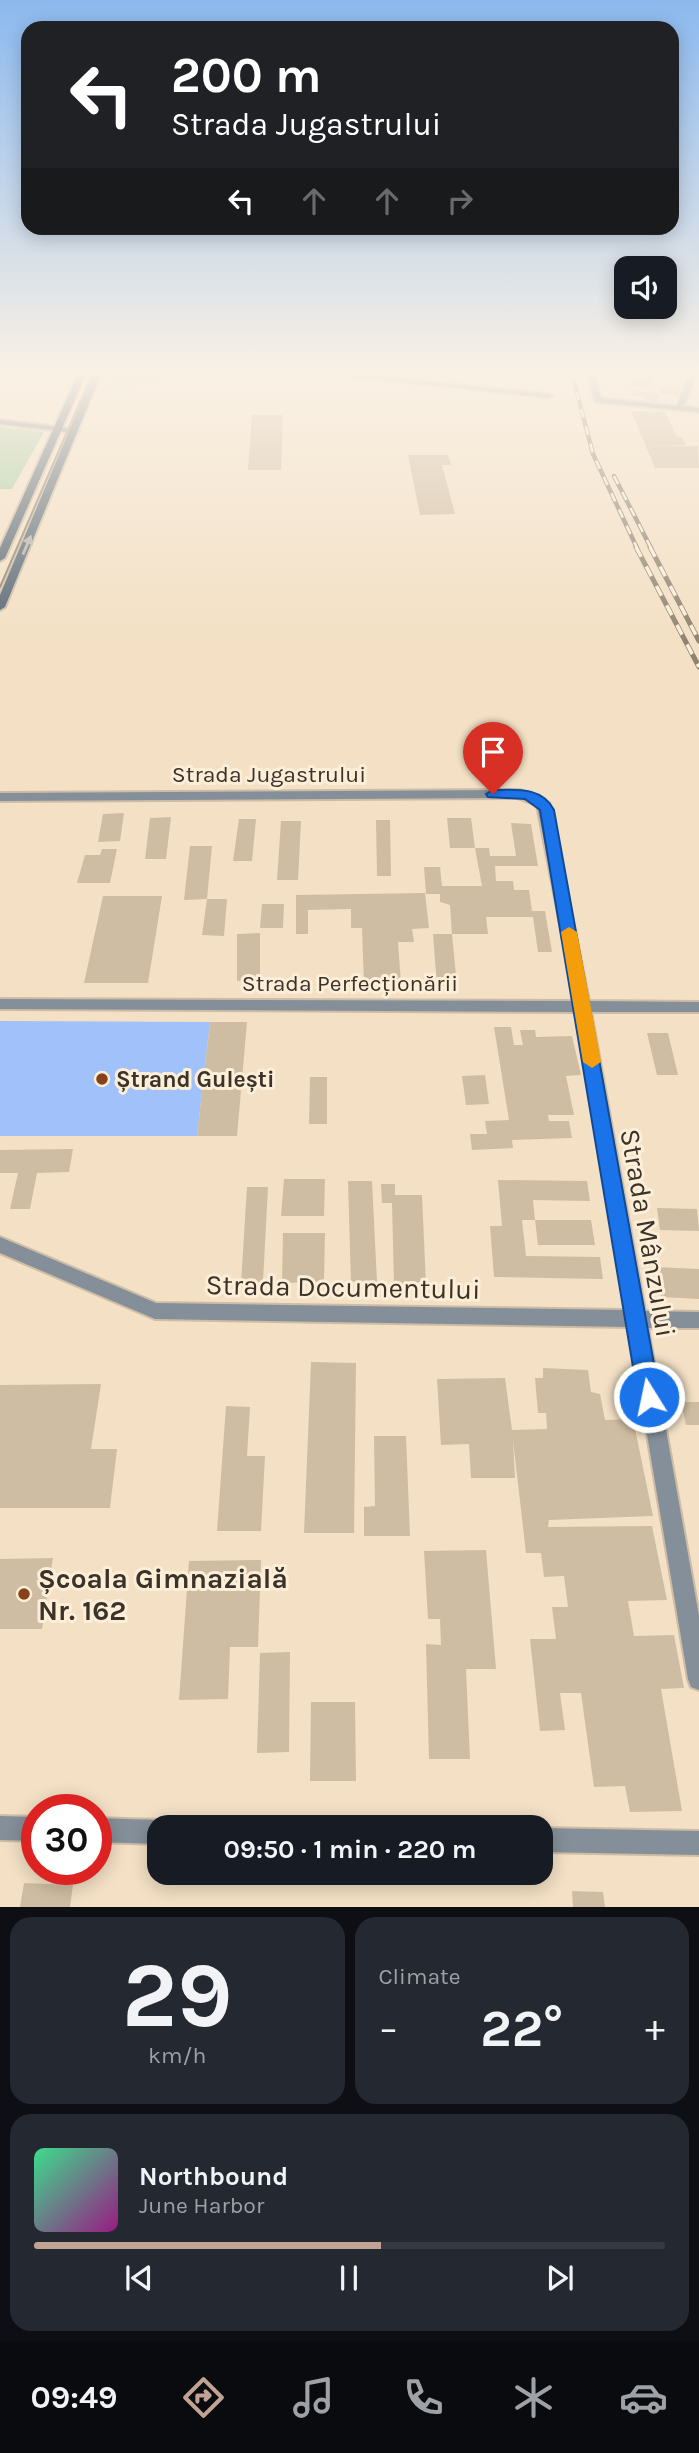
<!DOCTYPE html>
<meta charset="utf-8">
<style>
body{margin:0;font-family:Karla,sans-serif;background:#242831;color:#f1f3f6;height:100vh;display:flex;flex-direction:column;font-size:26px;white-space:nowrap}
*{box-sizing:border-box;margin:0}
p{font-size:23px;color:#9ea1a6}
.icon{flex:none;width:38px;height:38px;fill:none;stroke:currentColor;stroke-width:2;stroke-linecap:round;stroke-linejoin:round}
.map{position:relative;height:1907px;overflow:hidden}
.side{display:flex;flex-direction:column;gap:10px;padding:10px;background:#0d0f14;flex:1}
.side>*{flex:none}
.top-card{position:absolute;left:21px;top:21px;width:658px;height:214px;border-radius:21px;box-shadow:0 4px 18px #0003;background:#202124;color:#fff;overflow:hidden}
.fabs{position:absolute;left:614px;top:256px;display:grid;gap:14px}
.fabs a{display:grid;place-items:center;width:63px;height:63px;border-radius:14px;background:#171b24;box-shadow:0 4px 18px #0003;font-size:35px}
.speed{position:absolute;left:21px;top:1794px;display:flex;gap:14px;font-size:35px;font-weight:700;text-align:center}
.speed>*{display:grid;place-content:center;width:91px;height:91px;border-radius:50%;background:#171b24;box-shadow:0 4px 18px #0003;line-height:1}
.speed .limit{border:10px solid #d22;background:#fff;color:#111}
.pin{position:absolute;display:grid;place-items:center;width:60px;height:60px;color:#fff;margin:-72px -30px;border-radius:50% 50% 50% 0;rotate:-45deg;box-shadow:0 0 7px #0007}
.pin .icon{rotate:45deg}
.me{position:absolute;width:77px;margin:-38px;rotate:350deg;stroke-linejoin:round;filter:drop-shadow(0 0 5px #0008)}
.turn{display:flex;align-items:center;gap:24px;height:147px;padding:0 35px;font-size:32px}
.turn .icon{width:91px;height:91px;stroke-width:2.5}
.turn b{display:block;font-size:49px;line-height:60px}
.lanes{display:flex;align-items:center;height:66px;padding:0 35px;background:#0003;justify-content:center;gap:35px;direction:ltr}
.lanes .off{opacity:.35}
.big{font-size:52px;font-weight:700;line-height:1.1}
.side .tile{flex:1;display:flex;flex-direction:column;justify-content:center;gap:10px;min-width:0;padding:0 24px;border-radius:21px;background:#242831}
.side .dial{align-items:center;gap:0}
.dial b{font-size:91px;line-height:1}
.song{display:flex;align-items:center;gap:21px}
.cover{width:84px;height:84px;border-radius:10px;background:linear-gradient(135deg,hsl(150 70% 55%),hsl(310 70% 35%))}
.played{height:7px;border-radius:4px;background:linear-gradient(90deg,#c1a393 55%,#363941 55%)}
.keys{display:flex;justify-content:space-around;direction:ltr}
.heat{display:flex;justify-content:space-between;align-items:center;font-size:38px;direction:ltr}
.side .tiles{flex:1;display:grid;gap:10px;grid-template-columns:1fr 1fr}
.tile:last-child{grid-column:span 2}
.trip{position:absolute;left:147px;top:1815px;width:406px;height:70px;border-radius:21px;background:#171b24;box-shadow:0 4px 18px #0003;font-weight:700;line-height:70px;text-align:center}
.menu{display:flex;height:112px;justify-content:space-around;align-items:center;background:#090b0e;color:#9ea1a6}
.menu .icon{width:49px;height:49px}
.menu .active{color:#c1a393}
.menu b{font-size:32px;color:#f1f3f6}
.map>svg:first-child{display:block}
.industrial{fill:#dad5eb}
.green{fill:#a8cca3}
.water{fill:#a0c1f9}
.building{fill:#cfbda3}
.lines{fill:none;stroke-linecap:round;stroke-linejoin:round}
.minor-casing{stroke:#cebda6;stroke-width:4}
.secondary-casing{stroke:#cebda6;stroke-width:4}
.minor{fill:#858f99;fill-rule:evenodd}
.secondary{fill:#596875;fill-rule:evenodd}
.tram{stroke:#908371;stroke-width:2}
.rail-far1-casing{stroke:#908371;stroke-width:4.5}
.rail-casing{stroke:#908371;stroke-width:5}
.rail-far1{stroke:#fdeed8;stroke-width:2.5;stroke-dasharray:9;stroke-linecap:butt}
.rail{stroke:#fdeed8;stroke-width:3.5;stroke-dasharray:11;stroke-linecap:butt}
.oneway{fill:#b3b2ab}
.route{fill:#1a73e8;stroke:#114b97;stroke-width:2}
.slow{fill:#f59e0b}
.poi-dot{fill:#87421a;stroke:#fdeed8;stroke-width:2.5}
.labels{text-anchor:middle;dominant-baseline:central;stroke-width:6;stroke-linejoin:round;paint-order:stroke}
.street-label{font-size:23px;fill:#3b3329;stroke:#fdeed8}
.poi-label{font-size:23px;font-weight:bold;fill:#3b3329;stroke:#fdeed8;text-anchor:start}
.near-street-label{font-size:28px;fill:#3b3329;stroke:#fdeed8}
.near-poi-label{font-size:28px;font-weight:bold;fill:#3b3329;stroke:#fdeed8;text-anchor:start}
</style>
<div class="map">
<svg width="699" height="1907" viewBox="0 0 699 1907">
<rect width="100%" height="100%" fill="#f3e0c5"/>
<path class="industrial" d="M110,374H187L107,392Z"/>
<path class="green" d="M0,427L44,432L12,489H0Z"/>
<path class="water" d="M0,1021L210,1022L197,1136H0Z"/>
<path class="building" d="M641,374H660L654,378L652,387H629V380L634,381Z
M662,388L670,387L680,388L678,396L660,394Z
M632,391L659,393L657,405L645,403L646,397L631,395Z
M631,411L665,412L677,437H682L686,445L651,446H698L699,468H655Z
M252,415H283L281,470H248Z
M408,455H448L451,465H442L455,514L420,515Z
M124,813L120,841L98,842L103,814Z
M171,817L166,859H145L150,818Z
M447,818H471L475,848H450Z
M239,819H256L252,861H233Z
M376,820H390L391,876H377Z
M281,821H301L298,880H277Z
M511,823L531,824L538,866H495L496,881H513L514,890H529L532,911H545L552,952H538L533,917H486L488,934H452L450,905L440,902V894H426L424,867H440L442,886H482L475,848H489L490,856H516Z
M190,846H212L207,899L184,900Z
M102,849H117L110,883H77L85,855H100Z
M425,893L429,928L412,929L414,942H398L401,983L364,984L362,928H351V909L308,910V934H296V895Z
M103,896H162L148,983H84Z
M207,899H227L224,936L202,935Z
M262,904H284L283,928H260Z
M260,933V980L237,981V934Z
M433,934H452L457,986H437Z
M210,1022H247L237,1136H197Z
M494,1027H511L514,1045H523L520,1030H535L536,1037L572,1036L581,1075L566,1076L574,1115H548L549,1121H569L572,1138L512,1140L513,1148L472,1150L470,1134H487L485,1121L509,1120Z
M647,1033H668L678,1075H657Z
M485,1075L489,1104L466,1105L462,1076Z
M310,1077H327V1124H309Z
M73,1149L69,1172L37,1173L30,1209H10L18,1173H0V1150Z
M284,1179H325L324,1216H281Z
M498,1180L587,1181L590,1201L533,1200L535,1220H522L526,1256L600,1257L603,1279L494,1277L490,1226H502Z
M348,1181H372L377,1282H351Z
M381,1184H395V1195H422L426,1285L394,1284L392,1203H382Z
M247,1187H268L263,1282L241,1283Z
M657,1208L697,1209L699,1231L660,1230Z
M535,1220H591L595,1245H538Z
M283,1233H325L324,1282L282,1283Z
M656,1267L699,1269V1299L661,1297Z
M311,1362L356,1363L354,1533H304Z
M543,1368L588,1370L591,1392L600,1394L605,1420L633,1419L653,1516L549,1520L548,1527L652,1526L667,1600L628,1601L634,1636L674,1635L684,1688L661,1689L682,1811L630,1812L625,1786L594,1787L581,1693H560L565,1730L540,1731L530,1639H556L552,1607H568L564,1576L544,1577L541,1553H526L513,1440L515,1478H471L469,1444L441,1445L437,1379L505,1378L512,1430L547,1429L546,1413H538L535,1378H543Z
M101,1384L91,1449H117L110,1508H0V1385Z
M681,1402H699V1425H686Z
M226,1406L250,1407L247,1456H265L261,1531H217Z
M374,1436H406L410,1536H364V1507L375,1506Z
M486,1550L496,1669H466L470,1759H429L426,1644L441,1645L440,1619H428L424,1551Z
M53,1558L42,1629H0V1559Z
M261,1560L258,1647H230L228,1699L179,1700L189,1561Z
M290,1652L289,1752L257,1753L260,1653Z
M311,1702H355L356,1781H310Z
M24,1883L73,1885L70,1907H20Z
M572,1891L603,1892L605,1907H573Z"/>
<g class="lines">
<defs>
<path id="minor" d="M330,374H353L549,394L553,396L549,398Z
M588,374H595L601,398L677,406L689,374H696L684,406L699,408V412L595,402Z
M0,420L75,429L79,431L75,433L0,424Z
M520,790L549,803L589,1001L699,1002V1012H591L645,1311L699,1312V1328H648L699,1616V1690L691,1687L688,1679L629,1327L155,1319L0,1253V1237L156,1303L626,1310L576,1012L0,1009V999L575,1001L537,805L518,798L0,801V793Z
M0,1816L37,1817V1841L0,1840Z
M96,1818L159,1820L168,1823L169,1827H159V1844L96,1842Z
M541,1828L699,1831V1855L541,1852Z"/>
<path id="secondary" d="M78,374H86L5,558L0,561V548Z
M93,374H101L5,607L0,610V595Z"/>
</defs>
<use href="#minor" class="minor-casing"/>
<use href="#secondary" class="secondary-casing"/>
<use href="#minor" class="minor"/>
<use href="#secondary" class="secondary"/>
<path class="tram" d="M0,587L92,374"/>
<defs>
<path id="rail-far1" d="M572,374L593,454L637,548
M614,476L651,548"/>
<path id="rail" d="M636,547L699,667
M650,547L699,641"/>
</defs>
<use href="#rail-far1" class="rail-far1-casing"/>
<use href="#rail" class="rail-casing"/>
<use href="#rail-far1" class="rail-far1"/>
<use href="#rail" class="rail"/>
</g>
<defs><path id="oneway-solid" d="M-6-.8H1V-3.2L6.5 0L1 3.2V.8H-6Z" transform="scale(1.75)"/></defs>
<use class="oneway" href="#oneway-solid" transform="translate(27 545) rotate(-67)"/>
<linearGradient id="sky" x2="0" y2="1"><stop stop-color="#8bb9ef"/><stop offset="0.58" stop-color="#faf1e5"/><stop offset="1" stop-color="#faf1e5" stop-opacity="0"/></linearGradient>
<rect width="699" height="641" fill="url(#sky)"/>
<path class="route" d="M493,790C515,790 542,786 554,810L660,1397L657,1405L649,1408L642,1405L638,1397L540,810L525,799L488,797L486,794Z"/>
<path class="slow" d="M569,927L577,932L601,1062L592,1068L583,1062L561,932Z"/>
<g class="poi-dot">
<circle cx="102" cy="1079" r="7"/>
<circle cx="24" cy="1594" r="7"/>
</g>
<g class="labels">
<g class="street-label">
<text x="269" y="774">Strada Jugastrului</text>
<text x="350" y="983">Strada Perfecționării</text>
</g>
<g class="poi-label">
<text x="116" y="1079">Ștrand Gulești</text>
</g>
<g class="near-street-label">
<text transform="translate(648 1233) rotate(80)">Strada Mânzului</text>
<text transform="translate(343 1287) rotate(1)">Strada Documentului</text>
</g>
<g class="near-poi-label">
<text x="38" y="1578">Școala Gimnazială<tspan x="38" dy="32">Nr. 162</tspan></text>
</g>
</g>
</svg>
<div class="fabs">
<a><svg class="icon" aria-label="sound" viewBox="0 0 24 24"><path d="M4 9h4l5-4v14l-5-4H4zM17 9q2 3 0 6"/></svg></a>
</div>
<div class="speed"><div class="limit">30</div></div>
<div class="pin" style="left:493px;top:794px;background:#d93025"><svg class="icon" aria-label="arrive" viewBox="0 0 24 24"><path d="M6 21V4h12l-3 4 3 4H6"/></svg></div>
<svg class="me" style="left:649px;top:1397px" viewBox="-20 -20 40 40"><circle r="17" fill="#1a73e8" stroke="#fff" stroke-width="3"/><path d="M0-11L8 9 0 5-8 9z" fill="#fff"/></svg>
<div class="trip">09:50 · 1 min · 220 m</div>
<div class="top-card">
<div class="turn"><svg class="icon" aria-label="left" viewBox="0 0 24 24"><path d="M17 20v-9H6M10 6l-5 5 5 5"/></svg><div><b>200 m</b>Strada Jugastrului</div></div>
<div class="lanes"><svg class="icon" aria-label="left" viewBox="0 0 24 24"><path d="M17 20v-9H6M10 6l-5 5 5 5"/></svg><svg class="icon off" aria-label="ahead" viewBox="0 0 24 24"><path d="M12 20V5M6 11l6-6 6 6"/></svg><svg class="icon off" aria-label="ahead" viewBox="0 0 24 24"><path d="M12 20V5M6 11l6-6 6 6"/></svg><svg class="icon off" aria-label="right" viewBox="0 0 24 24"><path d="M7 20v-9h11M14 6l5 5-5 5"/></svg></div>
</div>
</div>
<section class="side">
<div class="tiles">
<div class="tile dial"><b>29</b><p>km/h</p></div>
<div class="tile"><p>Climate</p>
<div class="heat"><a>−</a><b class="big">22°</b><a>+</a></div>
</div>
<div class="tile">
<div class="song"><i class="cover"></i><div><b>Northbound</b><p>June Harbor</p></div></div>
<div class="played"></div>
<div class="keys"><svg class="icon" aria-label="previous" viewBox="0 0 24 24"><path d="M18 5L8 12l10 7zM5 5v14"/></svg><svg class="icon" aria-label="pause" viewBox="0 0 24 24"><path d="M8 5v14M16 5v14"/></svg><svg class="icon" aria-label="next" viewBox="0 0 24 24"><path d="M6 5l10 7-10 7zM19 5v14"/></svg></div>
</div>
</div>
</section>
<nav class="menu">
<b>09:49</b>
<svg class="icon active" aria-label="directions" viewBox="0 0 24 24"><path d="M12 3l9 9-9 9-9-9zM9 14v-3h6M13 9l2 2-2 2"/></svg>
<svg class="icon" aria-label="music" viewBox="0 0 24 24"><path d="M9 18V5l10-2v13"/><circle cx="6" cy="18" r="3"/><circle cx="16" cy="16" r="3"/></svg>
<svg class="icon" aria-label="phone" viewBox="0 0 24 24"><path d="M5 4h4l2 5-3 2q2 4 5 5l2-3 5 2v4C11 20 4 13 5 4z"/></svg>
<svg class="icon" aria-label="climate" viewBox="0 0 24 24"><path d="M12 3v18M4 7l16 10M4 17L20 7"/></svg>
<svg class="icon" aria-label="car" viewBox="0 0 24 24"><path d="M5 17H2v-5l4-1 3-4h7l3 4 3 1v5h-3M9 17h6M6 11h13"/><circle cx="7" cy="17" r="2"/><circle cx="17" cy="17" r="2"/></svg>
</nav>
